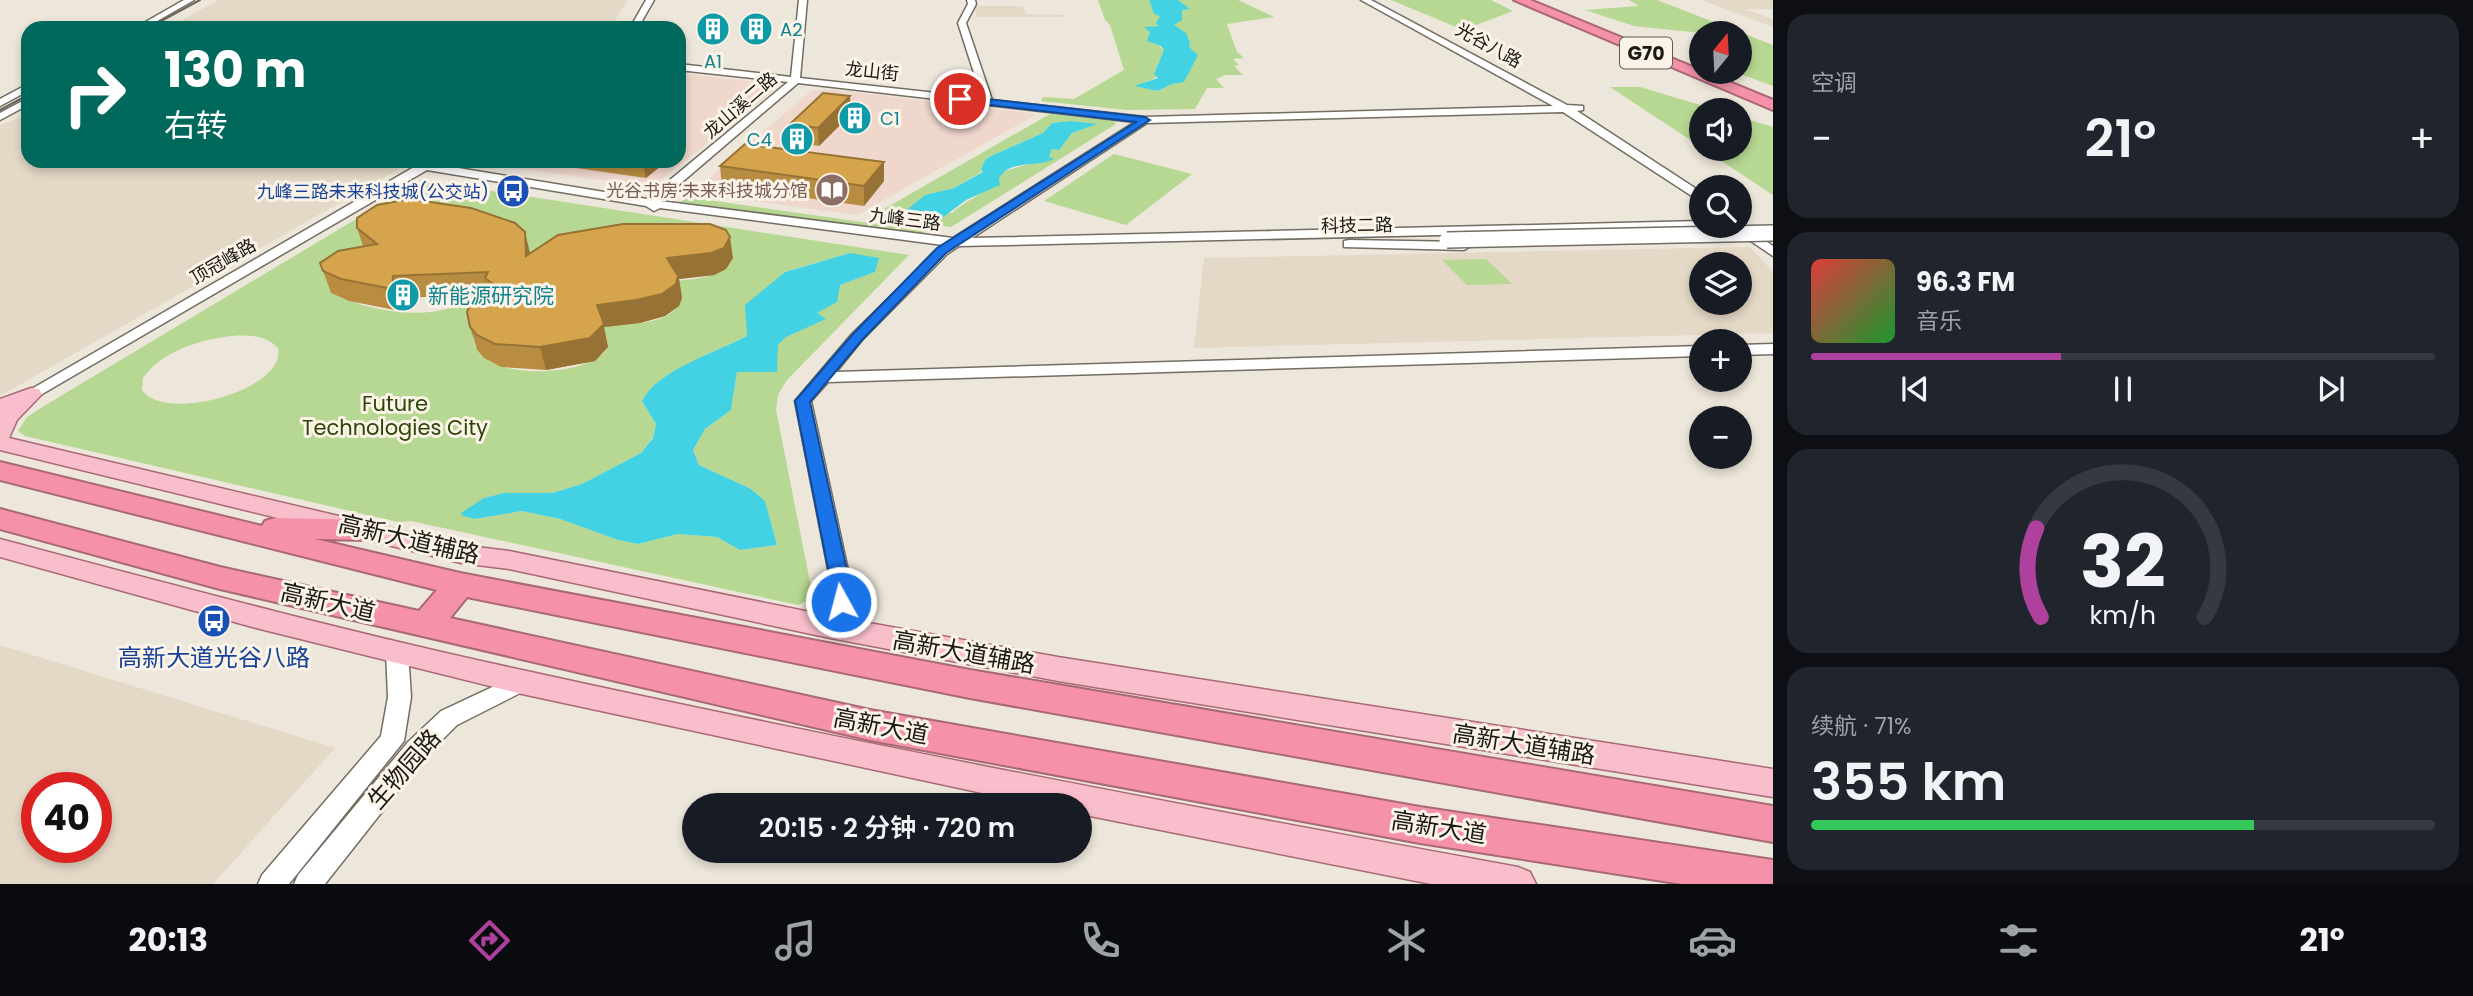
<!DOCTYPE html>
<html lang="zh">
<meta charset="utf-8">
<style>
body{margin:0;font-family:Poppins,"Noto Sans SC",sans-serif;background:#20242c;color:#f1f3f6;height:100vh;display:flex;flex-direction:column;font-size:26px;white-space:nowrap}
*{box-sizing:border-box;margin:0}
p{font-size:23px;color:#9ea1a6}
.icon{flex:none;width:38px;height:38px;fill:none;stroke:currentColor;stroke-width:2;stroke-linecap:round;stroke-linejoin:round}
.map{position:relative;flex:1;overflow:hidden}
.details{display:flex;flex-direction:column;gap:14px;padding:14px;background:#0d0f14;width:700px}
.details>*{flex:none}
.hud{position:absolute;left:21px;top:21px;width:665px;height:147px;border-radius:21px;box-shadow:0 4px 10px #0003;background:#00695c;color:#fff;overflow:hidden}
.needle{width:46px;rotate:18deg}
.buttons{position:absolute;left:1689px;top:21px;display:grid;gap:14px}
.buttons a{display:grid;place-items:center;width:63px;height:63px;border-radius:50%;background:#171b24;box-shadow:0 4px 10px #0003;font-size:35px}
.speed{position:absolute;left:21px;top:772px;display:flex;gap:14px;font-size:35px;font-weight:700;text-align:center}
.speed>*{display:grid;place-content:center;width:91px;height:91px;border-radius:50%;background:#171b24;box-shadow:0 4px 10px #0003;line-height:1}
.speed .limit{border:10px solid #d22;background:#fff;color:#111}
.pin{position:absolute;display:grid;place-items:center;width:60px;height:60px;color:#fff;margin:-30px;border:4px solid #fff;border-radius:50%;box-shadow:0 2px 7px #0007}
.me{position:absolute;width:77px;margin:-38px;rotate:353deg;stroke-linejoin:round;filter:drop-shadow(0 0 5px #0008)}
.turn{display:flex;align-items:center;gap:24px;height:147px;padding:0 28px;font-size:32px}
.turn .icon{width:91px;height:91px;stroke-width:2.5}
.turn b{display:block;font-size:49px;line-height:60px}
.big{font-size:52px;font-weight:600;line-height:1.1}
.details .tile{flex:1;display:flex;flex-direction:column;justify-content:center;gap:10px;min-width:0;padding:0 24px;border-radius:21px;background:#20242c}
.details .dial{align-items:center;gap:0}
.dial svg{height:182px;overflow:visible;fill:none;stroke:#363941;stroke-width:7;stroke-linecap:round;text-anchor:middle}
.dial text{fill:#f1f3f6;stroke:none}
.song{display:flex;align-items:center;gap:21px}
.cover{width:84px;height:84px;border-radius:10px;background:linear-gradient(135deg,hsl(0 70% 55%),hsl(130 70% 35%))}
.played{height:7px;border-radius:4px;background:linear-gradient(90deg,#af419e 40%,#363941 40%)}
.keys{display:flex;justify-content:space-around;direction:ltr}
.heat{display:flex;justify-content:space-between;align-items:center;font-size:38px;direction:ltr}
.charge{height:10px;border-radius:5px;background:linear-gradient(90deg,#34c759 71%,#363941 0)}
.trip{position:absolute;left:682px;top:793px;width:410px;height:70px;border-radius:35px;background:#171b24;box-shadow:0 4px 10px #0003;font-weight:600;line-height:70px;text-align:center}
.tabs{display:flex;height:112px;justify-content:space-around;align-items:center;background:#090b0e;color:#9ea1a6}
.tabs .icon{width:49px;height:49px}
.tabs .on{color:#af419e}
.tabs b{font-size:32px;color:#f1f3f6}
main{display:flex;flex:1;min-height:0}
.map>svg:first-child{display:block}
.commercial{fill:#efd7cc}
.built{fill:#e4d8c6;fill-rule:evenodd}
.green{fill:#b6d892;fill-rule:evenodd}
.water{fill:#43d2e4}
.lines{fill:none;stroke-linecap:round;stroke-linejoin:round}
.minor-casing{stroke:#736d62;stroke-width:3}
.major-casing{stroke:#a96875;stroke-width:3}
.highway-casing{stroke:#a96875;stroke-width:4}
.minor{fill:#fff;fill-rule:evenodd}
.major{fill:#f9becb;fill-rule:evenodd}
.highway{fill:#f592a9;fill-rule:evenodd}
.tram{stroke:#6b6760;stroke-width:2}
.minor-bridge-casing{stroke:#736d62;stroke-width:18;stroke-linecap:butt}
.minor-bridge{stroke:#fff;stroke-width:15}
.wall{fill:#b88d41}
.shaded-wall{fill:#967335}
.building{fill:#d6a44c;stroke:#967335;stroke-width:2}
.route{fill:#1a73e8;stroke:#114b97;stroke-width:2}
.labels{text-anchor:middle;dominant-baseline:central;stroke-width:6;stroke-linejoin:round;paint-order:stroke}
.far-culture-label{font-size:18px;fill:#0d838f;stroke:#fbf3e7;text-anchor:start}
.far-street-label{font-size:18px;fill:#1b1914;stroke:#fbf3e7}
.far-education-label{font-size:18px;fill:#785e54;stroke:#fbf3e7;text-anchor:end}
.far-transit-label{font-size:18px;fill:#164399;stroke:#fbf3e7;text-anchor:end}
.shield{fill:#fbf3e7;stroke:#5e5a53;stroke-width:2}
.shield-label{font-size:19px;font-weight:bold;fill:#1b1914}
.culture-label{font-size:21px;fill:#0d838f;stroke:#fbf3e7;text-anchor:start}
.park-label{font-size:21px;fill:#2d4607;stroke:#fbf3e7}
.near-street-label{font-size:24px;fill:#1b1914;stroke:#fbf3e7}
.near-transit-label{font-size:24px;fill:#164399;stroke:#fbf3e7}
</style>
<main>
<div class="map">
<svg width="1773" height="884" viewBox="0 0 1773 884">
<rect width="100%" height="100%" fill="#ede6da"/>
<path class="commercial" d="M679,73L763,83L775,89L661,180L646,187L471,161H679Z
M812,90H834L1037,114L857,215L692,193Z"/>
<path class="built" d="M218,0H628L610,28H169Z
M1702,0H1773V9H1745L1773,19V27Z
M975,6H1023L1026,14L1064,15L1065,17H976Z
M19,118H28V161H343L399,169L0,396V125Z
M1750,247L1773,272V333L1194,348L1204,258ZM1701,264H1740V303H1701Z
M0,645L335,748L213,884H0ZM37,788H96V847H37Z"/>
<path class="green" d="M1098,0H1149L1153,11L1160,16L1159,26L1146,28L1150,32L1149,37L1164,50L1154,74L1159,76L1137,86L1158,91L1172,84L1189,47L1185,33L1174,25L1182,10L1188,8L1178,0H1238L1274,17L1227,24L1237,52L1244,58L1233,59L1239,65L1234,66L1243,75H1225L1216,79L1224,88H1207L1195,109L1127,110L1041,101L1043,97L1074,99L1124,70L1110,25L1105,20Z
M1391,0H1491L1513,11L1463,30Z
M1629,0H1657L1773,45V86L1735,72H1740V33H1701L1634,26L1585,10L1639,6Z
M1610,87H1640L1717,110H1701V147Z
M1050,114L1114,121L1116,124L951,227L870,217ZM1071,121L1095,124L1072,133L1059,150L1052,148L1049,158L1002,172C993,191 967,199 952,213H904L925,195L954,188L983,171L981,169L985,160L991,156L1043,133L1052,123Z
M1740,117L1773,127V195L1703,149H1740Z
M1114,154L1192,174L1126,225L1044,201Z
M434,182L909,255L787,380L778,395L776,410L812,592L807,601L798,605L411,521L398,522L25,436L18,431L27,417L44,406L413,185ZM363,242L528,250L531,256L732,258C726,282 677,279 656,283L682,298C674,326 627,324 604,326L608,347C592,377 489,382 475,346C468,329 487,311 486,294L462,295L458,305C421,321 366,310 331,293L328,285L364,249ZM850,253L875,272L840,285L816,313L825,319L786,337L737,372L731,410L705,429L693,450L699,465L751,489L765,501L777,545L740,550L717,537L678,534L638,544L618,540L560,519L522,511L475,519L484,498L504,493H552L582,484L641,453L653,437L656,424L642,401C656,371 718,351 747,336V322L784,272ZM232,336C249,335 266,335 278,348C288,389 165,424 142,390L143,378C163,350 200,340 232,336Z
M687,197L925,231L922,235L681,202Z
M1486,259L1512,284L1467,285L1442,260Z"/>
<path class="water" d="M1149,0H1178L1190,9L1182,10V20L1174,25L1186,33L1190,43L1189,47L1198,55L1184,82L1172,84L1158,91L1134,86L1158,78L1154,74L1164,50L1161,46L1147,41L1150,32L1144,27L1159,26L1156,23L1160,16L1154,14Z
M1071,121L1097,124L1072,133L1059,150L1052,149L1049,157L1054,159C1037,168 1008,159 999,179L1000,185L966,200L942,218L903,213L925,195L954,188L983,172L981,169L985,160L991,156L1043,133L1052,123Z
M850,253L879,258L875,272L840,285L837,302L817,313L826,319L786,337L778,345L777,372H737L731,410L705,429L693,450L699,465L751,489L765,501L777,545L740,550L717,537L678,534L638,544L618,540L560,519L522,511L475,519L463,516L461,513L484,498L504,493H552L582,484L641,453L653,438L656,424L642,401C657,370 717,352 747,336L745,305L785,272Z"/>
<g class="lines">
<defs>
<path id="minor" d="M184,0H194L145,28H135Z
M646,0H654L638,28H630Z
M799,0H807L800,78L982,98L958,23L968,4L967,0H975L976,4L966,23L992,100L1145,117L1553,106L1361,0H1371L1567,105L1583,106V110L1577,111L1701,192V202L1563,112L1147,123L972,238L1701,221V226H1707L1701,229L959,246L947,254L862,340L836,372L1701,346V356L828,382L811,401L851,584V602L838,633L830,635L822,633L819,627L831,602V584L795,401L852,334L943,245L660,208L654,211L646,206L427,170L37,397L31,399L23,394L414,167L389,161H430L434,164L647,199L788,82L679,70V64L791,77ZM798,83L1135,122L953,238L660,201Z
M28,84V91L0,106V99Z
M28,98V105L0,120V113Z
M1740,223L1773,246V256L1733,229L1732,226H1740Z
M1349,240L1464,242L1471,246L1464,250L1344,247V241Z
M1773,344V354L1740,355V345Z
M397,642L405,645L408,651L411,697L404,741L289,884H258L262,875L381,736L388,697L386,651L389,645Z
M522,673L530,676L533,682L530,688L457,725L426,756L325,884H294L298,875L408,742L441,711Z"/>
<path id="major" d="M31,388L39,389L42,394L17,420L9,438L461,545L509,551L830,616L1058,657L1773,769V797L1058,681L830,638L509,569L461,563L0,450V399Z
M0,539C173,585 347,632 522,670C853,743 1185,806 1518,867L1530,872L1536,884H1431L1080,814V805H1038L522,694L256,628L0,557Z"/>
<path id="highway" d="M1514,0H1530L1773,100V110Z
M0,462L262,526L265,521L275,518L372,520L382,523L387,530L382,537L372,540L315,539L460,573L970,670L1773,806V842L970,698L467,597L450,618L870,710L1420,807L1773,860V884H1682L1420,843L870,740L220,589L0,529V509L220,567L419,611L437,590L0,480Z"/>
</defs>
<use href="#minor" class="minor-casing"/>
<use href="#major" class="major-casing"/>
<use href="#highway" class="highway-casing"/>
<use href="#minor" class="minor"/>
<use href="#major" class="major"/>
<use href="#highway" class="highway"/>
<path class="tram" d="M148,28L200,0
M0,110L28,95"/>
<defs>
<path id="minor-bridge" d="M1447,240L1773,233"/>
</defs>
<use href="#minor-bridge" class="minor-bridge-casing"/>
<use href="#minor-bridge" class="minor-bridge"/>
</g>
<path class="wall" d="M851,114L819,146L791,142L790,124Z
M541,161H667L646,178L541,163Z
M884,162V181L864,206L722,186L720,166Z
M357,228L530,253L733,258L726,269L714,275L679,279L682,298L679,306L665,316L640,323L604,327L608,347L595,361L546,370L501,367L484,358L477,350L470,327L474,295L400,298V311L349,301L331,293L323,271L363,246Z"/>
<path class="shaded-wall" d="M850,96L851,114L819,146L818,128Z
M643,161H667L646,178Z
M884,162V181L864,206V186Z
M525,232L530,253L526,256Z
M730,237L733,258L726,269L714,275L679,279L682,298L679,306L665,316L640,323L604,327L608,347L595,361L546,370L540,347L597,305L667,258Z
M393,276L400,298V311L392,289Z"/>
<path class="building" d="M823,93L850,96L818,128L790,124Z
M745,144L884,162L864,186L720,166Z
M409,199L471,208L515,223L525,232L526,256L558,235L623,224H710L726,230L730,237L724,248L711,253L667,258L678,276L676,284L662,294L636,300L597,305L604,324L590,338L540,347L495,344L477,335L470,327L467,312L474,295L512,298L485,278L488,272L393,276L392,289L341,279L323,271L320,263L338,251L377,244L357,228V218L377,205Z"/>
<path class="route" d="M960,96L1145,117L1150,120L946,253L862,340L810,402L850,584L851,602L848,607H835L831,584L795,401L853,334L937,248L1136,122L957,101V97Z"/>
<defs>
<symbol id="building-disc" viewBox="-11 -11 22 22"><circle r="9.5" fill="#0f9aa8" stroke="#fbf3e7"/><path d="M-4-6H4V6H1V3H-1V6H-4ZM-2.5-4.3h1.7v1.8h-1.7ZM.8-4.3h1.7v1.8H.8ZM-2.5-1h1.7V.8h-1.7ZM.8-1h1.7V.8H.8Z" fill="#fff"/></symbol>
<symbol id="library-disc" viewBox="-11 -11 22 22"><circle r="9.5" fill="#8d6e63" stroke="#fbf3e7"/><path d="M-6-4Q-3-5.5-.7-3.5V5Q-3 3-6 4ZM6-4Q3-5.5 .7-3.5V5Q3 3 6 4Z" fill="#fff"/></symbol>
<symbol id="bus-disc" viewBox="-11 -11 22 22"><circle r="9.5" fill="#1a4fb4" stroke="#fbf3e7"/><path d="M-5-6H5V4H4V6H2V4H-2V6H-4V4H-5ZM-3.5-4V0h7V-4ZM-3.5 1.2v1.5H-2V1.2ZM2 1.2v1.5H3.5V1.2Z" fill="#fff"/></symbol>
</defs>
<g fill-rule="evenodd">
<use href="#building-disc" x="694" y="10" width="38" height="38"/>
<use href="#building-disc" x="737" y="10" width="38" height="38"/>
<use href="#building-disc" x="836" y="99" width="38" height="38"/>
<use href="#building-disc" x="778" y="120" width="38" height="38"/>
<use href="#library-disc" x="813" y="171" width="38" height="38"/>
<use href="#bus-disc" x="494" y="172" width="38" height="38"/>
<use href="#building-disc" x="384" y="276" width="38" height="38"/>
<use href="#bus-disc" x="195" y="602" width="38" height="38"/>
</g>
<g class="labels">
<g class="far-culture-label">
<text x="780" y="29">A2</text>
<text x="713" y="61" text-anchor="middle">A1</text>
<text x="880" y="118">C1</text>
<text x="772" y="139" text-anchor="end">C4</text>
</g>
<g class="far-street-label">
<text transform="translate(1489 45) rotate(29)">光谷八路</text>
<text transform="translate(872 71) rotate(6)">龙山街</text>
<text transform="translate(740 105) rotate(-41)">龙山溪二路</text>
<text transform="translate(905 219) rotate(7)">九峰三路</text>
<text transform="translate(1357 225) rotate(-1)">科技二路</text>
<text transform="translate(223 261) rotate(-30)">顶冠峰路</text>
</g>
<g class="far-education-label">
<text x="808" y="190">光谷书房·未来科技城分馆</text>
</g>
<g class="far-transit-label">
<text x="489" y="191">九峰三路未来科技城(公交站)</text>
</g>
<rect class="shield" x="1620" y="37.5" width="52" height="31" rx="5"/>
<g class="shield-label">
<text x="1646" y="53">G70</text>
</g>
<g class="culture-label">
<text x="428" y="295">新能源研究院</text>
</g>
<g class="park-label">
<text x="395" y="403">Future<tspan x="395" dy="24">Technologies City</tspan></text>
</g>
<g class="near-street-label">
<text transform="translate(409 539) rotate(13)">高新大道辅路</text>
<text transform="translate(328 602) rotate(13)">高新大道</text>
<text transform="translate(964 652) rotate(10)">高新大道辅路</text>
<text transform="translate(881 726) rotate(11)">高新大道</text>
<text transform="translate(1524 744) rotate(9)">高新大道辅路</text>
<text transform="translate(404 769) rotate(-49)">生物园路</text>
<text transform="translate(1439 827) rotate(9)">高新大道</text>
</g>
<g class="near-transit-label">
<text x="214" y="657">高新大道光谷八路</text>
</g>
</g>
</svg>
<div class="buttons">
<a><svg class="needle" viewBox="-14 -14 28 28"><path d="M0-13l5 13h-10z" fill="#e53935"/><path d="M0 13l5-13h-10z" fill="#9ea1a6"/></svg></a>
<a><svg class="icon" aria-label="sound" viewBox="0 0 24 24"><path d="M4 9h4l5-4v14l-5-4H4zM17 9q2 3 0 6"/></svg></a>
<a><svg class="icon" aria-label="search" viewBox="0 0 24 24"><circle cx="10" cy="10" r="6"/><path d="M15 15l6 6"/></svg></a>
<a><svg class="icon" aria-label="layers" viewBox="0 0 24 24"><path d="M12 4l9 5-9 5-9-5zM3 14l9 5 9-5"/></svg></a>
<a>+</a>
<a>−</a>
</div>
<div class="speed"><div class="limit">40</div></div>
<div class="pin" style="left:960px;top:99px;background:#d93025"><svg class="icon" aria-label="arrive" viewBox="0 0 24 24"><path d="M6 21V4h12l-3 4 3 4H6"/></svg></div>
<svg class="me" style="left:841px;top:602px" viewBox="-20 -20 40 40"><circle r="17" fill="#1a73e8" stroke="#fff" stroke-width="3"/><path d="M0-11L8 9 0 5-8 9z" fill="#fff"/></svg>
<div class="trip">20:15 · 2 分钟 · 720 m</div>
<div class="hud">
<div class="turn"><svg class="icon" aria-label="right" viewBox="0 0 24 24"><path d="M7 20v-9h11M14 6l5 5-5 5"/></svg><div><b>130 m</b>右转</div></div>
</div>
</div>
<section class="details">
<div class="tile"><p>空调</p>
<div class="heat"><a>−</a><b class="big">21°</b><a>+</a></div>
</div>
<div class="tile">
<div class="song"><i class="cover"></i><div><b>96.3 FM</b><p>音乐</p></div></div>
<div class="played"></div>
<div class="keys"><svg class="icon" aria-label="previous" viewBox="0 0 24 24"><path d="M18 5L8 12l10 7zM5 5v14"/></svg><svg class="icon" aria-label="pause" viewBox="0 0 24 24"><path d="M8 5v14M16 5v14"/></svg><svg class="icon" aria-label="next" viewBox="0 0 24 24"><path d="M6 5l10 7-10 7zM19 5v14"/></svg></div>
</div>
<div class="tile dial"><svg viewBox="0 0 100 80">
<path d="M14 69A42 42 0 1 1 86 69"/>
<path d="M14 69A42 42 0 0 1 12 30" stroke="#af419e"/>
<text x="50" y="56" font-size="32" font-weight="700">32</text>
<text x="50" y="72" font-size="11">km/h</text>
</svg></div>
<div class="tile"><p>续航 · 71%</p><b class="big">355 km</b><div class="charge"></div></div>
</section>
</main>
<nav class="tabs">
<b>20:13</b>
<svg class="icon on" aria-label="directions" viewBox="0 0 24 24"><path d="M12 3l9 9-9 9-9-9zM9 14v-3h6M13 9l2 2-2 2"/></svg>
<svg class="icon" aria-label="music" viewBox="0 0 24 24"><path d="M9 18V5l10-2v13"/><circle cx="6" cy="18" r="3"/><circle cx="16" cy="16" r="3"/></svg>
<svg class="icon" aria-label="phone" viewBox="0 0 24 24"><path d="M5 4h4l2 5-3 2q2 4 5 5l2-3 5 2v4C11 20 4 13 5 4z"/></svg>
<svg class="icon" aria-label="climate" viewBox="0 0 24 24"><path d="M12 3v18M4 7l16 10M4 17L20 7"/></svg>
<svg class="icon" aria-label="car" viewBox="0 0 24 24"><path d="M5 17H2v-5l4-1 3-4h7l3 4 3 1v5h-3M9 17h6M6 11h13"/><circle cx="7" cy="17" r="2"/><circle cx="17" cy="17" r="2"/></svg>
<svg class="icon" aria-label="filters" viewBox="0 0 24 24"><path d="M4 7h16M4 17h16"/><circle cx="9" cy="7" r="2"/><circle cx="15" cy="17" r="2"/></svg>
<b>21°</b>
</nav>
